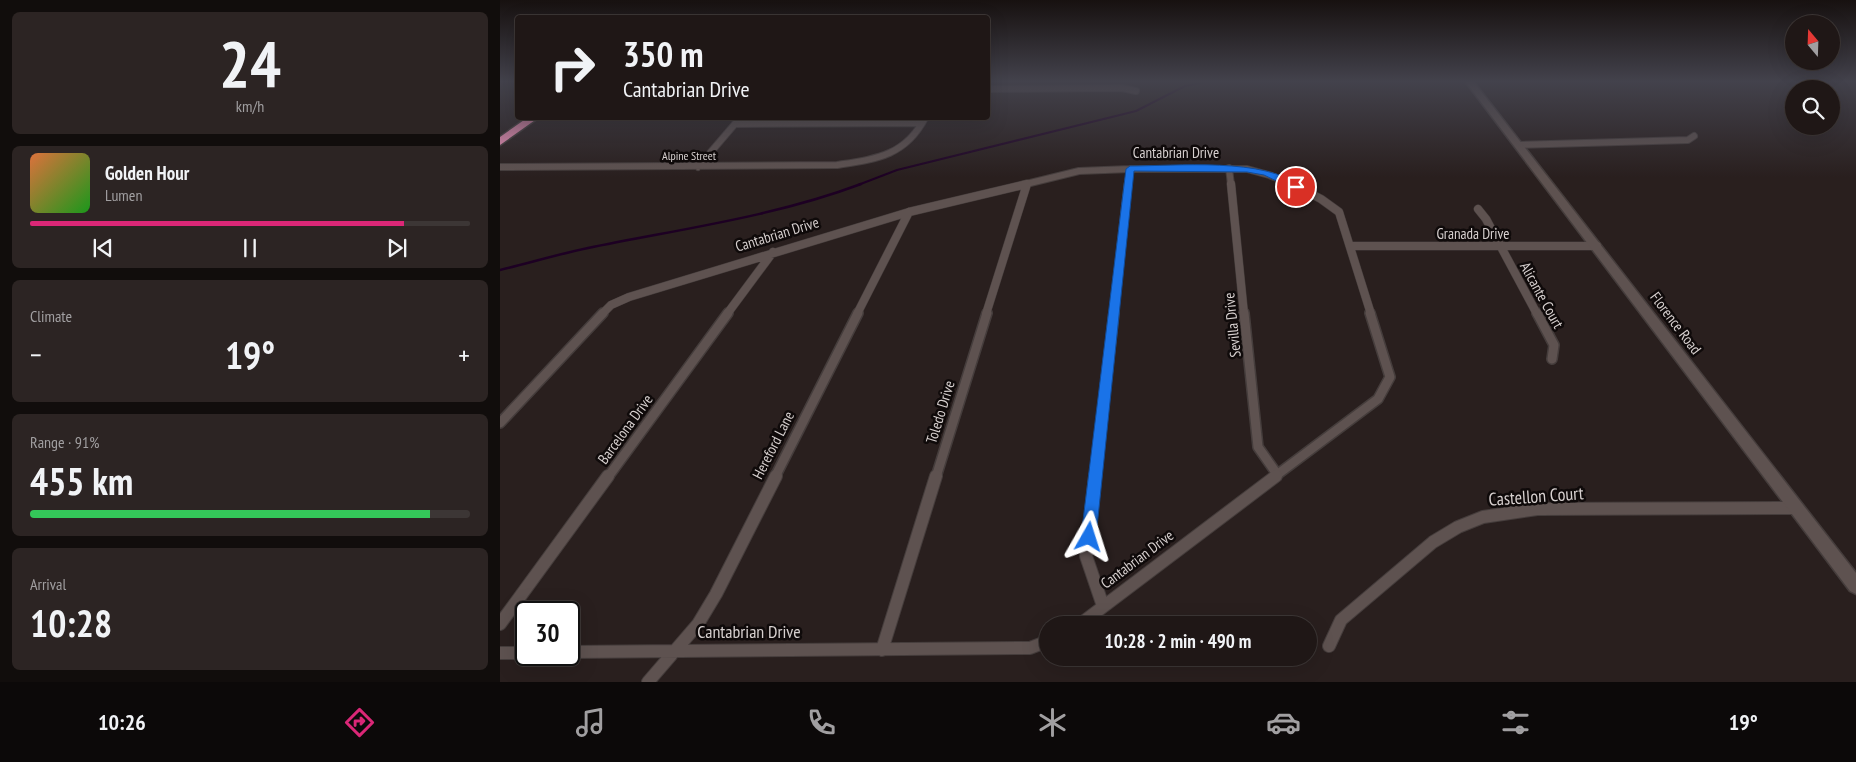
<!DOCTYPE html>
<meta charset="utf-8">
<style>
body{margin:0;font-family:"PT Sans Narrow",sans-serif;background:#2c2423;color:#f1f3f6;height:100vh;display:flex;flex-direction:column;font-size:19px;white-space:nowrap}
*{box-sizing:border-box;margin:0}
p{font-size:16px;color:#a19fa1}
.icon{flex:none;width:28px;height:28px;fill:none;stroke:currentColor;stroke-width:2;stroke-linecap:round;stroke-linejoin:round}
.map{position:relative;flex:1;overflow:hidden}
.side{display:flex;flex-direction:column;gap:12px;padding:12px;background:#110d0c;width:500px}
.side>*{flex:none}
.hud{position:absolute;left:15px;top:15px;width:475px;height:105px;border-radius:5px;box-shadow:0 5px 20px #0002,0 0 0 1px #3c3635;background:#1f1716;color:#f1f3f6;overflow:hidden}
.needle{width:32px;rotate:341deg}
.controls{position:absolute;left:1285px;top:15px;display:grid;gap:10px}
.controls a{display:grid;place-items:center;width:55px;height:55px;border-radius:50%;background:#1f1716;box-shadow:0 5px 20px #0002,0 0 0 1px #3c3635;font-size:25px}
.speed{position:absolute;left:15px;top:601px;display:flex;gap:10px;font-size:25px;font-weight:700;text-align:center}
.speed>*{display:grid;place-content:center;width:65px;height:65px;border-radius:50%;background:#1f1716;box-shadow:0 5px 20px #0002,0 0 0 1px #3c3635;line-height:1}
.speed .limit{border:2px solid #111;border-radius:8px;background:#fff;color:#111}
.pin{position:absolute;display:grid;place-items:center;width:42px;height:42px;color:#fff;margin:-21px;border:2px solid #fff;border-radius:50%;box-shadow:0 1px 5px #0007}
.me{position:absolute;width:55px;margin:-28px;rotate:6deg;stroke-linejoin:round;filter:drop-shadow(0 0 4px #0008)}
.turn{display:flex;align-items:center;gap:18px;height:105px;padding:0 25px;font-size:22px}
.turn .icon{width:65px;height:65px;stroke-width:2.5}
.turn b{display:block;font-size:35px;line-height:42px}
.big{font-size:38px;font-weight:600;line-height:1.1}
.side .widget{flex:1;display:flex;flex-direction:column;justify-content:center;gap:8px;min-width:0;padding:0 18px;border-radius:8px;background:#2c2423}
.side .dial{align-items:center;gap:0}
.dial b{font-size:65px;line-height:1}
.song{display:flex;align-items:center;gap:15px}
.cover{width:60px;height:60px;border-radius:8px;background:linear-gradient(135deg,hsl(20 70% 55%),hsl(120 70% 35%))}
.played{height:5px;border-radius:2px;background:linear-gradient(90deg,#db2777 85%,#3c3635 85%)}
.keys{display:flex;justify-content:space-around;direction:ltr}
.heat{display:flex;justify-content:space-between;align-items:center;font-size:28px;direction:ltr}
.charge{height:8px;border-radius:4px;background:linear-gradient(90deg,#34c759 91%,#3c3635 0)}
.trip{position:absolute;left:539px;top:616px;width:278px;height:50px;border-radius:25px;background:#1f1716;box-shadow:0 5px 20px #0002,0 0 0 1px #3c3635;font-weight:600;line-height:50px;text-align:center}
.dock{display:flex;height:80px;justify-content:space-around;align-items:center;background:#0c0909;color:#a19fa1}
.dock .icon{width:35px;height:35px}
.dock .selected{color:#db2777}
.dock b{font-size:22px;color:#f1f3f6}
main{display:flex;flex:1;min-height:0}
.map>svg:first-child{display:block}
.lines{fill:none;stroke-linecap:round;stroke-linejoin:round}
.stream-far1{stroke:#1d0023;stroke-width:2}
.stream{stroke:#1d0023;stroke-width:2.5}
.street-far3-casing{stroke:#453d3c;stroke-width:8}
.street-far2-casing{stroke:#453d3c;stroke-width:9}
.street-far1-casing{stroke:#453d3c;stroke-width:12}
.street-casing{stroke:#453d3c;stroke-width:14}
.secondary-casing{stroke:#453d3c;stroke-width:3}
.highway-casing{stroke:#453d3c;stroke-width:3}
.street-far3{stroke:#5e5250;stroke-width:6}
.street-far2{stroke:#5e5250;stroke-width:8}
.street-far1{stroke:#5e5250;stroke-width:9}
.street{stroke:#5e5250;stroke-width:12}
.secondary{fill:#5e5250;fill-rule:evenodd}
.highway{fill:#fb97c0;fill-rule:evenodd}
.route{fill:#1a73e8;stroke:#114b97}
.labels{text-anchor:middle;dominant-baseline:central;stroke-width:5;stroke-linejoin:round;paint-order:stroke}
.far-street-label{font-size:12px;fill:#d7d0cf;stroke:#0f0a0a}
.street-label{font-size:15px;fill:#d7d0cf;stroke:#0f0a0a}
.near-street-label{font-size:18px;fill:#d7d0cf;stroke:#0f0a0a}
</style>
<main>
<section class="side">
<div class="widget dial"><b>24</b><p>km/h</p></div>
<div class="widget">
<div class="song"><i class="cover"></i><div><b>Golden Hour</b><p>Lumen</p></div></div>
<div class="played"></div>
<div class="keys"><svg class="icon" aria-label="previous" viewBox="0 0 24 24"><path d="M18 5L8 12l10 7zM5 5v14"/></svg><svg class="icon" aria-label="pause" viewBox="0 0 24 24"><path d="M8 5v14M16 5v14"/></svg><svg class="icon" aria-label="next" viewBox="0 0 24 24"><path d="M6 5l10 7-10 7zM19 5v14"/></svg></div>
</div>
<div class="widget"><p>Climate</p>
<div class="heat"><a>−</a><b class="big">19°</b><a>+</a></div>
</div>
<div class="widget"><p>Range · 91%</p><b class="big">455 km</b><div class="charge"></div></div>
<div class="widget"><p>Arrival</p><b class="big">10:28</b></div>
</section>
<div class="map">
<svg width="1356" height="682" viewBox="0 0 1356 682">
<rect width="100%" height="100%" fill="#291f1e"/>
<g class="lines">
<path class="stream-far1" d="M358,185L397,170L636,111L685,86L711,81"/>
<path class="stream" d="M0,270C29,263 59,254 88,248C180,229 273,217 361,184"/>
<defs>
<path id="street-far3" d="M488,89L622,88L636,91
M235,124L422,123
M1018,145L1188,140L1194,136
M0,167L337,165C376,159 405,156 425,118
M198,167L240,118
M729,168L731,185
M522,185L579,171L630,169H747L769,175L795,185
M628,185L630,169"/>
<path id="street-far2" d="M731,184L744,314
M792,184L821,199L839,212L871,314
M978,209L986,219L1037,314
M850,246H1097
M102,314L111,305L129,297L409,212L527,184
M227,314L273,252
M357,314L409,212
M486,314L527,184
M613,314L628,184"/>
<path id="street-far1" d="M744,313L758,447L777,474
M1037,313L1054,345L1052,359
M0,423L103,313
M108,477L228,313
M275,477L358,313
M436,477L487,313
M595,477L614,313
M774,477L878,399L890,377L870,313"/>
<path id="street" d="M595,476L586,556L603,606
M0,624L108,476
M579,625L776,476
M829,646L841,620L933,542L958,527L983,517L1037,509L1297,508
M382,650L436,476
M69,652L530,648L548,641
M0,653H26
M148,682L198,624L216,594L276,476"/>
<path id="secondary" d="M965,81H973L1356,573V594L1350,591Z"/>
<path id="highway" d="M27,118H38L0,145V137Z"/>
</defs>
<use href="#street-far3" class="street-far3-casing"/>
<use href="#street-far2" class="street-far2-casing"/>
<use href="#street-far1" class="street-far1-casing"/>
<use href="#street" class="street-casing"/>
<use href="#secondary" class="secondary-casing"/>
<use href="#highway" class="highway-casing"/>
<use href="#street-far3" class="street-far3"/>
<use href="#street-far2" class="street-far2"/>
<use href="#street-far1" class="street-far1"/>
<use href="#street" class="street"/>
<use href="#secondary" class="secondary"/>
<use href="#highway" class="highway"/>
</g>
<linearGradient id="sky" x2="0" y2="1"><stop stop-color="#171110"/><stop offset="0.46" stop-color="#43424c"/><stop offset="1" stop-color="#43424c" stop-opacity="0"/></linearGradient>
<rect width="1356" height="177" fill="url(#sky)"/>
<path class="route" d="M630,166C674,166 768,157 800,187L793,189L764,175L747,172L634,171L596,537L594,541L589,543L583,541L581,537L626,169Z"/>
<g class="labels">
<g class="far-street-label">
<text x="189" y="155">Alpine Street</text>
</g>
<g class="street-label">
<text x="676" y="152">Cantabrian Drive</text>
<text x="973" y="233">Granada Drive</text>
<text transform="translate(277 234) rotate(-17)">Cantabrian Drive</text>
<text transform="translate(1042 295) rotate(61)">Alicante Court</text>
<text transform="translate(1176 323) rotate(53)">Florence Road</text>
<text transform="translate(732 325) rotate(-96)">Sevilla Drive</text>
<text transform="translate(440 412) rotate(-73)">Toledo Drive</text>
<text transform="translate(125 429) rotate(-54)">Barcelona Drive</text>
<text transform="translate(273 445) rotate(-63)">Hereford Lane</text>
<text transform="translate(637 559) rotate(-37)">Cantabrian Drive</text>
</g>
<g class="near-street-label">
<text transform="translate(1036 496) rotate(-4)">Castellon Court</text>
<text x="249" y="631">Cantabrian Drive</text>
</g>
</g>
</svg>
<div class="controls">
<a><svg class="needle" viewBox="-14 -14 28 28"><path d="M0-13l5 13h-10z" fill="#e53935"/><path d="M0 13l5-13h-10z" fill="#a19fa1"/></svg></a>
<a><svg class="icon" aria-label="search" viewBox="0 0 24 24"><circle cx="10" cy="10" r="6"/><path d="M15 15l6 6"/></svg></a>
</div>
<div class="speed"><div class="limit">30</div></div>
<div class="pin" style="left:796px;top:187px;background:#d93025"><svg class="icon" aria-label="arrive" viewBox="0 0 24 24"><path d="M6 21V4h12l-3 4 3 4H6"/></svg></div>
<svg class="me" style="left:589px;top:537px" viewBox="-20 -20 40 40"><path d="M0-17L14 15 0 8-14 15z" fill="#1a73e8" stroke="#fff" stroke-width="4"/></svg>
<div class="trip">10:28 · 2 min · 490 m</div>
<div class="hud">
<div class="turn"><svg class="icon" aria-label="right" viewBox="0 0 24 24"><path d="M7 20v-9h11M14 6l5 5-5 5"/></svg><div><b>350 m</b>Cantabrian Drive</div></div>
</div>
</div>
</main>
<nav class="dock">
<b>10:26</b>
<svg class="icon selected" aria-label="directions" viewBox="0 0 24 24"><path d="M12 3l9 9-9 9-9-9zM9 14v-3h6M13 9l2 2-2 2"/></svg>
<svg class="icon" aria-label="music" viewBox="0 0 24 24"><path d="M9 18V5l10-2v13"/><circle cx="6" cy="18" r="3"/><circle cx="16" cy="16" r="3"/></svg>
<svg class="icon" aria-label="phone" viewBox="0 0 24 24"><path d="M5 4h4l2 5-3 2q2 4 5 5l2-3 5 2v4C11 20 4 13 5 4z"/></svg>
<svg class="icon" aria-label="climate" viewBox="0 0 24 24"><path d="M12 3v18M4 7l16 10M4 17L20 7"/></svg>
<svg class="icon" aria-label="car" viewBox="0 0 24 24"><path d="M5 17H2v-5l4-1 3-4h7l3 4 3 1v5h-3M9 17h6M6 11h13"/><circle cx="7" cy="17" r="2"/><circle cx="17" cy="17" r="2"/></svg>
<svg class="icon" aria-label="filters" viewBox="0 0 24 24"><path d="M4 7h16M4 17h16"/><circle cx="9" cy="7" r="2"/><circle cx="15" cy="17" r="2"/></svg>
<b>19°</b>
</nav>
